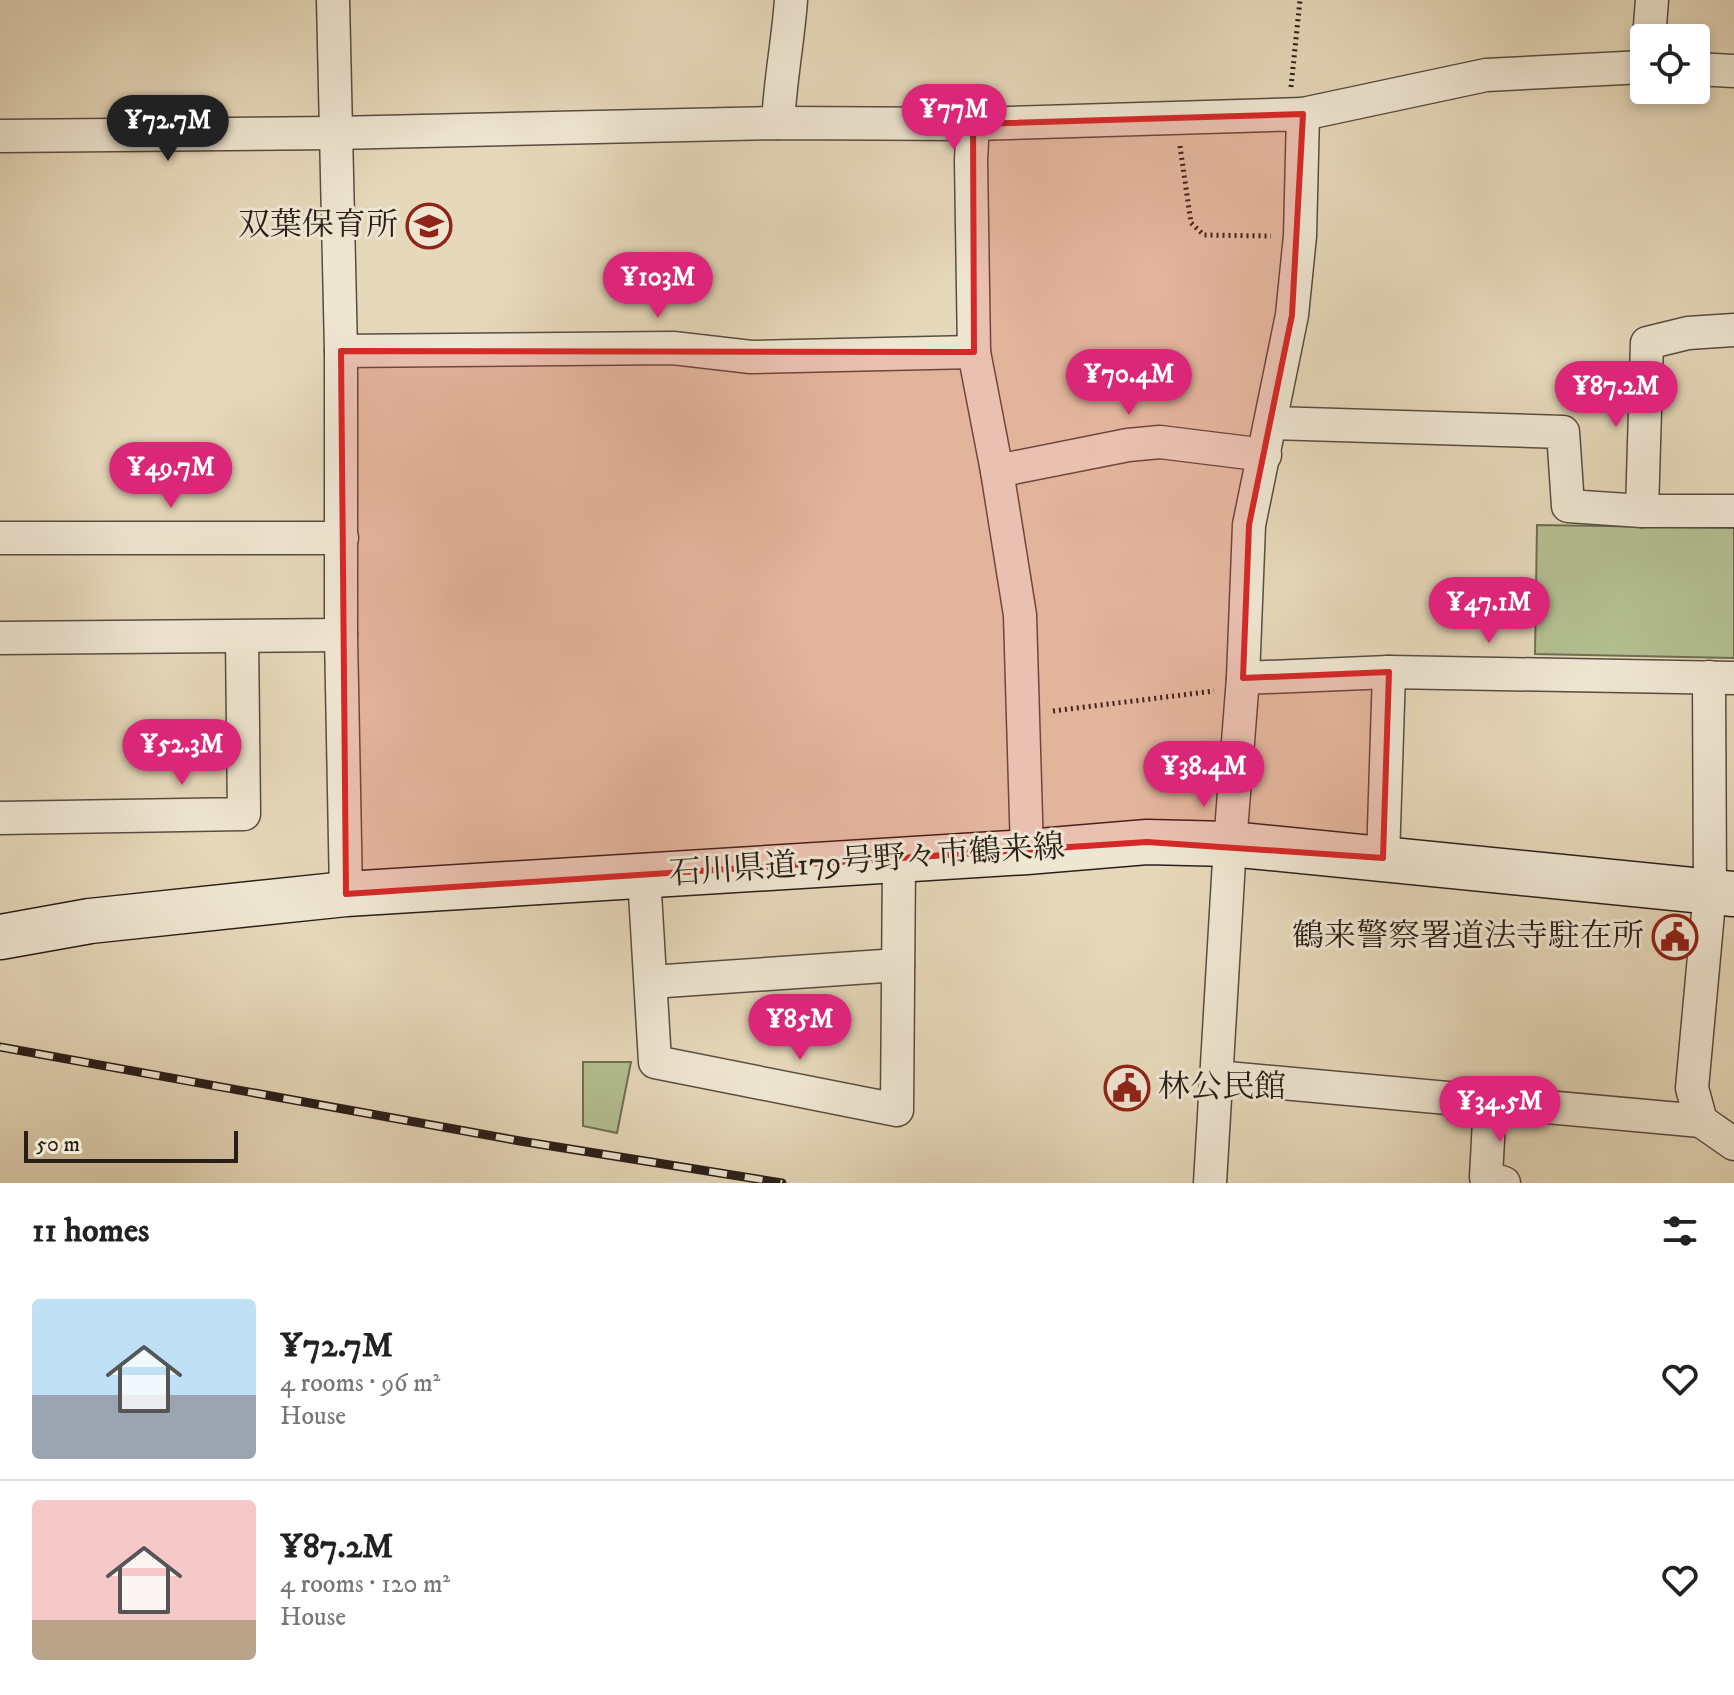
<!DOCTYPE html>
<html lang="en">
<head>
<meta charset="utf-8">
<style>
	:root { --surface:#fff; --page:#f2f2f2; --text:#222; --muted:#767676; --line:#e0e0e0; --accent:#db2777 }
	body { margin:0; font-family:"IM FELL DW Pica","Noto Serif JP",serif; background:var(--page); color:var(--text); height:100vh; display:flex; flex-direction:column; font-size:30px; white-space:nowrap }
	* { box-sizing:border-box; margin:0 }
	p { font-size:26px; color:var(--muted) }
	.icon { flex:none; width:44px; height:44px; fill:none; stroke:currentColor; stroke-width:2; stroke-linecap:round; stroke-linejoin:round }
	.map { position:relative; height:1183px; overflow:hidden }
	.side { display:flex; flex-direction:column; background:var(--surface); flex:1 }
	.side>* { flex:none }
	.tools { position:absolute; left:1630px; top:24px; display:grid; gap:16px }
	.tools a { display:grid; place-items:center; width:80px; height:80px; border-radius:8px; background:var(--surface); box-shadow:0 4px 12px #0003; font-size:40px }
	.scale { position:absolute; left:24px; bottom:20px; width:214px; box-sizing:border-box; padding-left:8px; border:4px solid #2a1e19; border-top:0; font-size:22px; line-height:28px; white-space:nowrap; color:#2a1e19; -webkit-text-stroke:6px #efe6d2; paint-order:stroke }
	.price { position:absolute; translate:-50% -68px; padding:0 18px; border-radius:28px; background:var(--accent); color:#fff; font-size:26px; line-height:52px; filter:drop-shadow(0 2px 4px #0008) }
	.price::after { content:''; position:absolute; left:50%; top:48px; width:24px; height:18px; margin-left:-12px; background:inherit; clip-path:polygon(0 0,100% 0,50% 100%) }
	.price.on { background:#222; color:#fff }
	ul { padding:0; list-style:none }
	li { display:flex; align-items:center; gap:24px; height:200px; padding:0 32px }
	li+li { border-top:2px solid var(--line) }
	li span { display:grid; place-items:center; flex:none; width:224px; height:160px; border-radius:8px; color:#555 }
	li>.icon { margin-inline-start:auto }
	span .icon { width:96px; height:96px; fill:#fffc; stroke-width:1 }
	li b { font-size:34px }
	h2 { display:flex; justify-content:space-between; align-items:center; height:96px; padding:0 32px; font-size:34px }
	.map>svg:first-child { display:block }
	.green { fill:#b3bf91; stroke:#6e6e55; stroke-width:2 }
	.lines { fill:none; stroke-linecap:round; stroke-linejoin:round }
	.street-casing { stroke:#594c41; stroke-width:35 }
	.secondary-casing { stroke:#2a1e19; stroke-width:47 }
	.path { stroke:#2a1e19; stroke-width:5; stroke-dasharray:2 4; stroke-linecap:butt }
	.street { stroke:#efe6d2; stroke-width:32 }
	.secondary { stroke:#efe6d2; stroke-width:44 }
	.rail-casing { stroke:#2a1e19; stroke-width:9 }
	.rail { stroke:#efe6d2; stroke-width:6; stroke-dasharray:18; stroke-linecap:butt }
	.marked { fill:#d62828; fill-opacity:0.2; stroke:#d62828; stroke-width:6; stroke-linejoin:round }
	.labels { text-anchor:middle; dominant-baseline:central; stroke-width:6; stroke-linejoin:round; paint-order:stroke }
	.poi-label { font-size:32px; fill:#2a1e19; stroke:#efe6d2; text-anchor:end }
	.street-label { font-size:32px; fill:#2a1e19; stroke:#efe6d2 }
</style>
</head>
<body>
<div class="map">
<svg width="1734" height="1183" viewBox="0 0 1734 1183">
	<rect width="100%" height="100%" fill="#e6d8ba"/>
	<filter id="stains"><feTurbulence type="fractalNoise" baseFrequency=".0025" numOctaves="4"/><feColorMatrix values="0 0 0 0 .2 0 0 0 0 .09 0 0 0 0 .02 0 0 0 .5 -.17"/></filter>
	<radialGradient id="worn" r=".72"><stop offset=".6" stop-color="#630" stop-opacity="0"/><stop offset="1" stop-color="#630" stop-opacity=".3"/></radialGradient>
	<!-- green -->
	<g class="green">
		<path d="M 1537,525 L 1734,528 L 1734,658 L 1535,654 Z"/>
		<path d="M 583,1062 L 631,1062 L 617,1133 L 583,1126 Z"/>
	</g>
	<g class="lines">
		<!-- street casing -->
		<g class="street-casing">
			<g id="street">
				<path d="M 333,0 L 341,351 L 341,635 L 346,894"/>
				<path d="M 1649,38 L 1652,0"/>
				<path d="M 1696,69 L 1734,71"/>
				<path d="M 1303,114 L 1486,75 L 1644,67"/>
				<path d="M 778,123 C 780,82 788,41 791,0"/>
				<path d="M 973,124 L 971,160 L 974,352 L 997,471 L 1020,615 L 1027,852"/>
				<path d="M 0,136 L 335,133 L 778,123 L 973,124 L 1303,114 L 1300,236 L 1292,315 L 1249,525 L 1243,678 L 1230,844 L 1210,1183"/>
				<path d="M 1734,330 L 1688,333 L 1647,343 L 1642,511 L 1734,511"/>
				<path d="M 341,351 L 673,348 L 751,357 L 974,352"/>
				<path d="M 1272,423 L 1563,432 L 1568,506 L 1642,511"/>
				<path d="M 997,471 L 1128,445 L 1160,442 L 1265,455"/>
				<path d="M 0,538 L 342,538"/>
				<path d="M 0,638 L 341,635"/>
				<path d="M 1709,677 L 1710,891 L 1692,1088 L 1701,1121 L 1734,1144"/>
				<path d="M 1243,678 L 1389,672 L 1734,678"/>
				<path d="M 0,818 L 244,814 L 242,637"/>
				<path d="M 1383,858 L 1389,672"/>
				<path d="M 644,876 L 655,1062 L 897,1110 L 899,860"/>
				<path d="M 651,982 L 898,965"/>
				<path d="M 1216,1077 L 1701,1121"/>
				<path d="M 1490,1102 L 1486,1177 L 1504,1183"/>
			</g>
		</g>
		<!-- secondary casing -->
		<g class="secondary-casing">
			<path id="secondary" d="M 0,937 L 90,921 L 346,894 L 1027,852 L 1147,842 L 1230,844 L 1734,894"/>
		</g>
		<!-- path -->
		<g class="path">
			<path d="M 1291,87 L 1300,0"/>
			<path d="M 1180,146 L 1191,223 L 1204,235 L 1271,236"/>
			<path d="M 1053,711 L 1214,691"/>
		</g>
		<!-- street -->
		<use href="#street" class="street"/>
		<!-- secondary -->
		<use href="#secondary" class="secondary"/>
		<!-- rail casing -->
		<g class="rail-casing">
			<path id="rail" d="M 0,1047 L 520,1141 L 782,1183"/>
		</g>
		<!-- rail -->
		<use href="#rail" class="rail"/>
	</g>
	<!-- marked area -->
	<path class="marked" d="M 1303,114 L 1292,315 L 1249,525 L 1243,678 L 1389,672 L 1383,858 L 1147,842 L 346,894 L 341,351 L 974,352 L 973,124 Z"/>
	<!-- icons -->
	<defs>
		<g id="school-ring" transform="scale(2.3)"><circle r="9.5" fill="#efe6d2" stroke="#8f2418" stroke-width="1.5"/><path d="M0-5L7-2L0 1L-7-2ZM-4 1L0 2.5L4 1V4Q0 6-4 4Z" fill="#8f2418"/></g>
		<g id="civic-ring" transform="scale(2.3)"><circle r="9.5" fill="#efe6d2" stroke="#8f2418" stroke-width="1.5"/><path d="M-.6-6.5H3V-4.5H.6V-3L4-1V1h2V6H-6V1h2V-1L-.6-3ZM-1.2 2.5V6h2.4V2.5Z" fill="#8f2418"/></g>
	</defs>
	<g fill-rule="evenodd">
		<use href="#school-ring" x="429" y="226"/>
		<use href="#civic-ring" x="1675" y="937"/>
		<use href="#civic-ring" x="1127" y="1088"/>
	</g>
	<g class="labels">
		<!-- poi labels -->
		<g class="poi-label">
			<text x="398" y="226">双葉保育所</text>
			<text x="1644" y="937">鶴来警察署道法寺駐在所</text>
			<text x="1158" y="1088" text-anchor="start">林公民館</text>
		</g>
		<!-- street labels -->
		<g class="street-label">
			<text transform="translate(867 861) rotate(-4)">石川県道179号野々市鶴来線</text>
		</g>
	</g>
	<rect width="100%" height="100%" filter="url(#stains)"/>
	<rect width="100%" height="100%" fill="url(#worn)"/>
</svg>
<div class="tools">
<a><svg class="icon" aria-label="locate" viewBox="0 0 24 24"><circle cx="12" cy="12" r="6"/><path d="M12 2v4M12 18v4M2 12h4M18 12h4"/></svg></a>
</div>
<div class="scale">50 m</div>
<b class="price" style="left:954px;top:152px">¥77M</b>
<b class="price on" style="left:168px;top:163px">¥72.7M</b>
<b class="price" style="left:658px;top:320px">¥103M</b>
<b class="price" style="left:1129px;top:417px">¥70.4M</b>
<b class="price" style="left:1616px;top:429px">¥87.2M</b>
<b class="price" style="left:171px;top:510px">¥49.7M</b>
<b class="price" style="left:1489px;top:645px">¥47.1M</b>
<b class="price" style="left:182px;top:787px">¥52.3M</b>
<b class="price" style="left:1204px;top:809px">¥38.4M</b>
<b class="price" style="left:800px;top:1062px">¥85M</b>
<b class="price" style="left:1500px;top:1144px">¥34.5M</b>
</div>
<section class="side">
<h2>11 homes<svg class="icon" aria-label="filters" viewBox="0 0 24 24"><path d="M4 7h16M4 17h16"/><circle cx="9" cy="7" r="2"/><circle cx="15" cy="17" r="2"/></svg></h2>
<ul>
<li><span style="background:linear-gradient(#bfe0f5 60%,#9aa5b1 0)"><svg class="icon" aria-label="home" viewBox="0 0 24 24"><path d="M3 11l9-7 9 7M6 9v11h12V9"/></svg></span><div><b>¥72.7M</b><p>4 rooms · 96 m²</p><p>House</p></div><svg class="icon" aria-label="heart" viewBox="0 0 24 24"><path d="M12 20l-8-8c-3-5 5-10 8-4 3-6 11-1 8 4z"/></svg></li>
<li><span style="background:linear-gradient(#f6c9c9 75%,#b9a48a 0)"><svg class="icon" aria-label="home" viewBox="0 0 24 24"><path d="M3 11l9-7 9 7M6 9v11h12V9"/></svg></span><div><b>¥87.2M</b><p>4 rooms · 120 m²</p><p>House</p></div><svg class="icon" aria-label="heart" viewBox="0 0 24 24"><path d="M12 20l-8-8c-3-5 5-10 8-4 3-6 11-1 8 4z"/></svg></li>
</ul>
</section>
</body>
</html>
